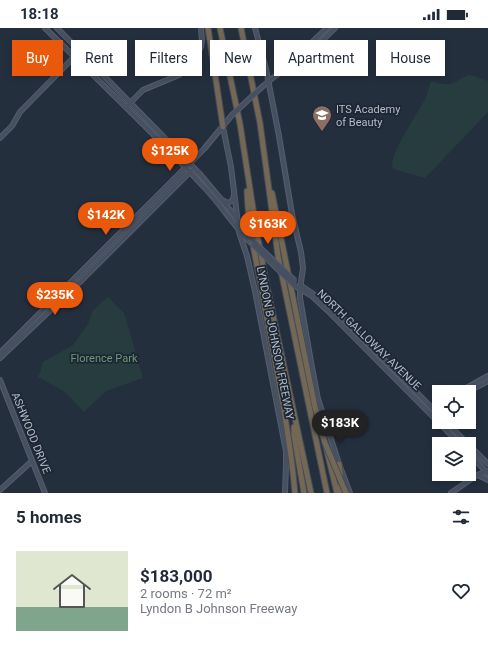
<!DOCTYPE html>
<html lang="en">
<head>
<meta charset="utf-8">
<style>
	:root { --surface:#fff; --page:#f6f6f7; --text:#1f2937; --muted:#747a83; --line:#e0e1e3; --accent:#ea580c }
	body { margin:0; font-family:Roboto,sans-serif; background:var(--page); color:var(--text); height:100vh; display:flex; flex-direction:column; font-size:15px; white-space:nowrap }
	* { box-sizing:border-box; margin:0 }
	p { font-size:13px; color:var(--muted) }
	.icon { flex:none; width:22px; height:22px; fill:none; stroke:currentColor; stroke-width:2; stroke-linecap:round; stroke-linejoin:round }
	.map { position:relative; height:465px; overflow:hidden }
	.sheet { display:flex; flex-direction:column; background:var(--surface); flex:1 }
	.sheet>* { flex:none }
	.banner { position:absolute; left:12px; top:12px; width:464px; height:36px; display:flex; gap:8px }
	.tools { position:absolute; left:432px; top:357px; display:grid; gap:8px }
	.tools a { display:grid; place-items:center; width:44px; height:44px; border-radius:0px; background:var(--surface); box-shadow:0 2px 6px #0003; font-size:20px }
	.price { position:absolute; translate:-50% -34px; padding:0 9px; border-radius:14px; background:var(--accent); color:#fff; font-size:13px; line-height:26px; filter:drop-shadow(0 1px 2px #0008) }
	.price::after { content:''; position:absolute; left:50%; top:24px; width:12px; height:9px; margin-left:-6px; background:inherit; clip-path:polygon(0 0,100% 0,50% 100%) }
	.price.active { background:#222; color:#fff }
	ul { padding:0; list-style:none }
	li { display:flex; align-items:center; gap:12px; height:100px; padding:0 16px }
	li+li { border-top:1px solid var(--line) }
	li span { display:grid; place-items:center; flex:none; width:112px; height:80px; border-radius:0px; color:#555 }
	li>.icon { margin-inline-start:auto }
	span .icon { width:48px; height:48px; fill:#fffc; stroke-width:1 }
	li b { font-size:17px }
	h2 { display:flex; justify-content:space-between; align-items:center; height:48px; padding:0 16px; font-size:17px }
	.pill { padding:0 14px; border-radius:0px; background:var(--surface); box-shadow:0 2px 6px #0003; font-size:14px; line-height:36px }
	.pill.active { background:var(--accent); color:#fff }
	.status { display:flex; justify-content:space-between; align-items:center; height:28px; padding:0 20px; background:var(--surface); direction:ltr }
	.status svg { height:11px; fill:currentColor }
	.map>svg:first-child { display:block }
	.green { fill:#263c3f }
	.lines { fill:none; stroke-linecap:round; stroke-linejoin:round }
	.secondary-casing { stroke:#565f6c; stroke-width:6 }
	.highway-casing { stroke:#434c59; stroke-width:7 }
	.secondary { stroke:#465061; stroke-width:4 }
	.highway { stroke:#746855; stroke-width:5 }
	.secondary-bridge-casing { stroke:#565f6c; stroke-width:6; stroke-linecap:butt }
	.highway-bridge-casing { stroke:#434c59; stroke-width:7; stroke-linecap:butt }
	.secondary-bridge { stroke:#465061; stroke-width:4 }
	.highway-bridge { stroke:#746855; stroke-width:5 }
	.labels { text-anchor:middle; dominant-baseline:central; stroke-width:3.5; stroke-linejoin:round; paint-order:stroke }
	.poi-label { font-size:11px; fill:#b4bcc9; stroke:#1d2633; text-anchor:start }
	.street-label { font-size:11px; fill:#b4bcc9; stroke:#1d2633 }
	.park-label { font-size:11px; fill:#6b9a76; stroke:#1d2633 }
</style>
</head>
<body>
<div class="status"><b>18:18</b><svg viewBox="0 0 49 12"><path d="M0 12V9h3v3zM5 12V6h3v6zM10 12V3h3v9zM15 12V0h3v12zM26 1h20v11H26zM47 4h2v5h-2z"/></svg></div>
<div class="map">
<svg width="488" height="465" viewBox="0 0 488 465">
	<rect width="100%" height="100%" fill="#242f3e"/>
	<!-- green -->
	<g class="green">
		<path d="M 469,47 L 474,48 L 488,53 L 488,84 L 425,150 L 393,141 C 387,128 419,84 425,71 C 428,65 429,59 431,53 C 437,55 444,57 451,56 C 457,54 462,49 469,47 Z"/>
		<path d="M 108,269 L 123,284 L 125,288 L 143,350 L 106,363 L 84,384 L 64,363 L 38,349 L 40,345 L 43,334 L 73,317 L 88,296 L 93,282 Z"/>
	</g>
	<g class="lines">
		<!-- secondary casing -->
		<g class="secondary-casing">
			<g id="secondary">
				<path d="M 45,0 C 98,52 152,103 202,157 C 221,176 234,199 253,217"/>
				<path d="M 57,0 L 199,145 L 230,182 L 250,210"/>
				<path d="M 255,0 L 266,41 L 279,108 L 292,186 L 301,224 L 303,240 L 300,261 L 300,270 L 311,334 L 318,371 L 339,436 L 350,465"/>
				<path d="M 299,29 L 309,26 L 335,0"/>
				<path d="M 263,58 L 284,41 L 327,0"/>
				<path d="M 126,79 L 143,62 L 179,47 L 191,36 L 201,19 L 202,13 L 201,0"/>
				<path d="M 223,99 L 231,139 L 239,204 L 247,228 L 255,263 L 286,423 L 286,436 L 285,465"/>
				<path d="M 0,110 L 12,98 L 20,84 L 80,23"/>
				<path d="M 224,173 L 227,175 C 232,174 233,172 234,167"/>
				<path d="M 300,257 L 332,279 L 439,387"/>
				<path d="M 298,260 L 312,268 L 328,283 L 460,416"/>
				<path d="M 0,325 L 204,121 L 232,87"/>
				<path d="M 0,330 L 82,252 L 191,143"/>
				<path d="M 0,352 L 45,465"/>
				<path d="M 459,364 L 488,348"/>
				<path d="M 467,364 L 488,353"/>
				<path d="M 446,394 L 468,416"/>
				<path d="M 469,417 L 488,436"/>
				<path d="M 469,425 L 488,446"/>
				<path d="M 478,447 L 488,452"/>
				<path d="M 0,462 L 32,433"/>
				<path d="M 451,465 L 477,447 L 488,443"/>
			</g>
		</g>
		<!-- highway casing -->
		<g class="highway-casing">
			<g id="highway">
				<path d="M 208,0 L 223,99"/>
				<path d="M 220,0 L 240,96 L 256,200 L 267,259 L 311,465"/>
				<path d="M 241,0 L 260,95 L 278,228 L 327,465"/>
				<path d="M 247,163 C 248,194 254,223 260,253 C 271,317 286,380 293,445"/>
				<path d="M 272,165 L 315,379 L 325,415 L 337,465"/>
				<path d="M 294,399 L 294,407 L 304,465"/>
				<path d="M 339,436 L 341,453 L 340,465"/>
			</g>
		</g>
		<!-- secondary -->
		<use href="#secondary" class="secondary"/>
		<!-- highway -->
		<use href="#highway" class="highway"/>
		<!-- secondary-bridge casing -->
		<g class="secondary-bridge-casing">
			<g id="secondary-bridge">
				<path d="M 232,87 L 263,58"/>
				<path d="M 250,210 L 295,253"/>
				<path d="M 253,217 L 295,258"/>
			</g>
		</g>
		<!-- highway-bridge casing -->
		<g class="highway-bridge-casing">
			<g id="highway-bridge">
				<path d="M 325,415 L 346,465"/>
				<path d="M 293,445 L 295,465"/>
			</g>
		</g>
		<!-- secondary-bridge -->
		<use href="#secondary-bridge" class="secondary-bridge"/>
		<!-- highway-bridge -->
		<use href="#highway-bridge" class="highway-bridge"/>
	</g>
	<!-- icons -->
	<defs>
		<g id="university-pin" transform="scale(1)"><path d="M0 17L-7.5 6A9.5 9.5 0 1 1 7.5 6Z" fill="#8d6e63" stroke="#1d2633"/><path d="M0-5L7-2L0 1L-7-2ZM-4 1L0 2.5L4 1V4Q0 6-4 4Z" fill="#fff"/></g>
	</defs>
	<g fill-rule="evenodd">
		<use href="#university-pin" x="322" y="87"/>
	</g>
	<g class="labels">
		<!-- poi labels -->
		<g class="poi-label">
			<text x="336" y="81">ITS Academy<tspan x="336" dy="13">of Beauty</tspan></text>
		</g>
		<!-- street labels -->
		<g class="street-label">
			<text transform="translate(369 312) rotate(44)">NORTH GALLOWAY AVENUE</text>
			<text transform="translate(275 315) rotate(79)">LYNDON B JOHNSON FREEWAY</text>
			<text transform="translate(31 405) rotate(68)">ASHWOOD DRIVE</text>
		</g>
		<!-- park labels -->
		<g class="park-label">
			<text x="104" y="330">Florence Park</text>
		</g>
	</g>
</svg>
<div class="tools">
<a><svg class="icon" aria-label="locate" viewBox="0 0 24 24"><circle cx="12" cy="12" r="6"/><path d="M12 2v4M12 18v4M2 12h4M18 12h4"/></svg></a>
<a><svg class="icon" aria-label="layers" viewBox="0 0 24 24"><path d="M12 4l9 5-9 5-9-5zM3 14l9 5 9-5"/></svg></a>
</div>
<b class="price" style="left:170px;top:144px">$125K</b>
<b class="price" style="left:106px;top:208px">$142K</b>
<b class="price" style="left:268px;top:217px">$163K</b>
<b class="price" style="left:55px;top:288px">$235K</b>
<b class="price active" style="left:340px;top:416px">$183K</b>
<div class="banner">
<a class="pill active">Buy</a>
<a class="pill">Rent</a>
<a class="pill">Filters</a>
<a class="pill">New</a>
<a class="pill">Apartment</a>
<a class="pill">House</a>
</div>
</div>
<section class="sheet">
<h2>5 homes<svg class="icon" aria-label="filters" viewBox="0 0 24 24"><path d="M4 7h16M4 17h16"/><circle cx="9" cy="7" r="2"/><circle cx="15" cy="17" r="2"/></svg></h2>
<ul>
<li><span style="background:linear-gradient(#dfe7d0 70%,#7fa58c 0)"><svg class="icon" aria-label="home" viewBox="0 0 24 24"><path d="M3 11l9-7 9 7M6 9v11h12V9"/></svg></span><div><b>$183,000</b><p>2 rooms · 72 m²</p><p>Lyndon B Johnson Freeway</p></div><svg class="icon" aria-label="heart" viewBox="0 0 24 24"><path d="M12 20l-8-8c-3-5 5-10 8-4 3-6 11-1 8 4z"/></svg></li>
</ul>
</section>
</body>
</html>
